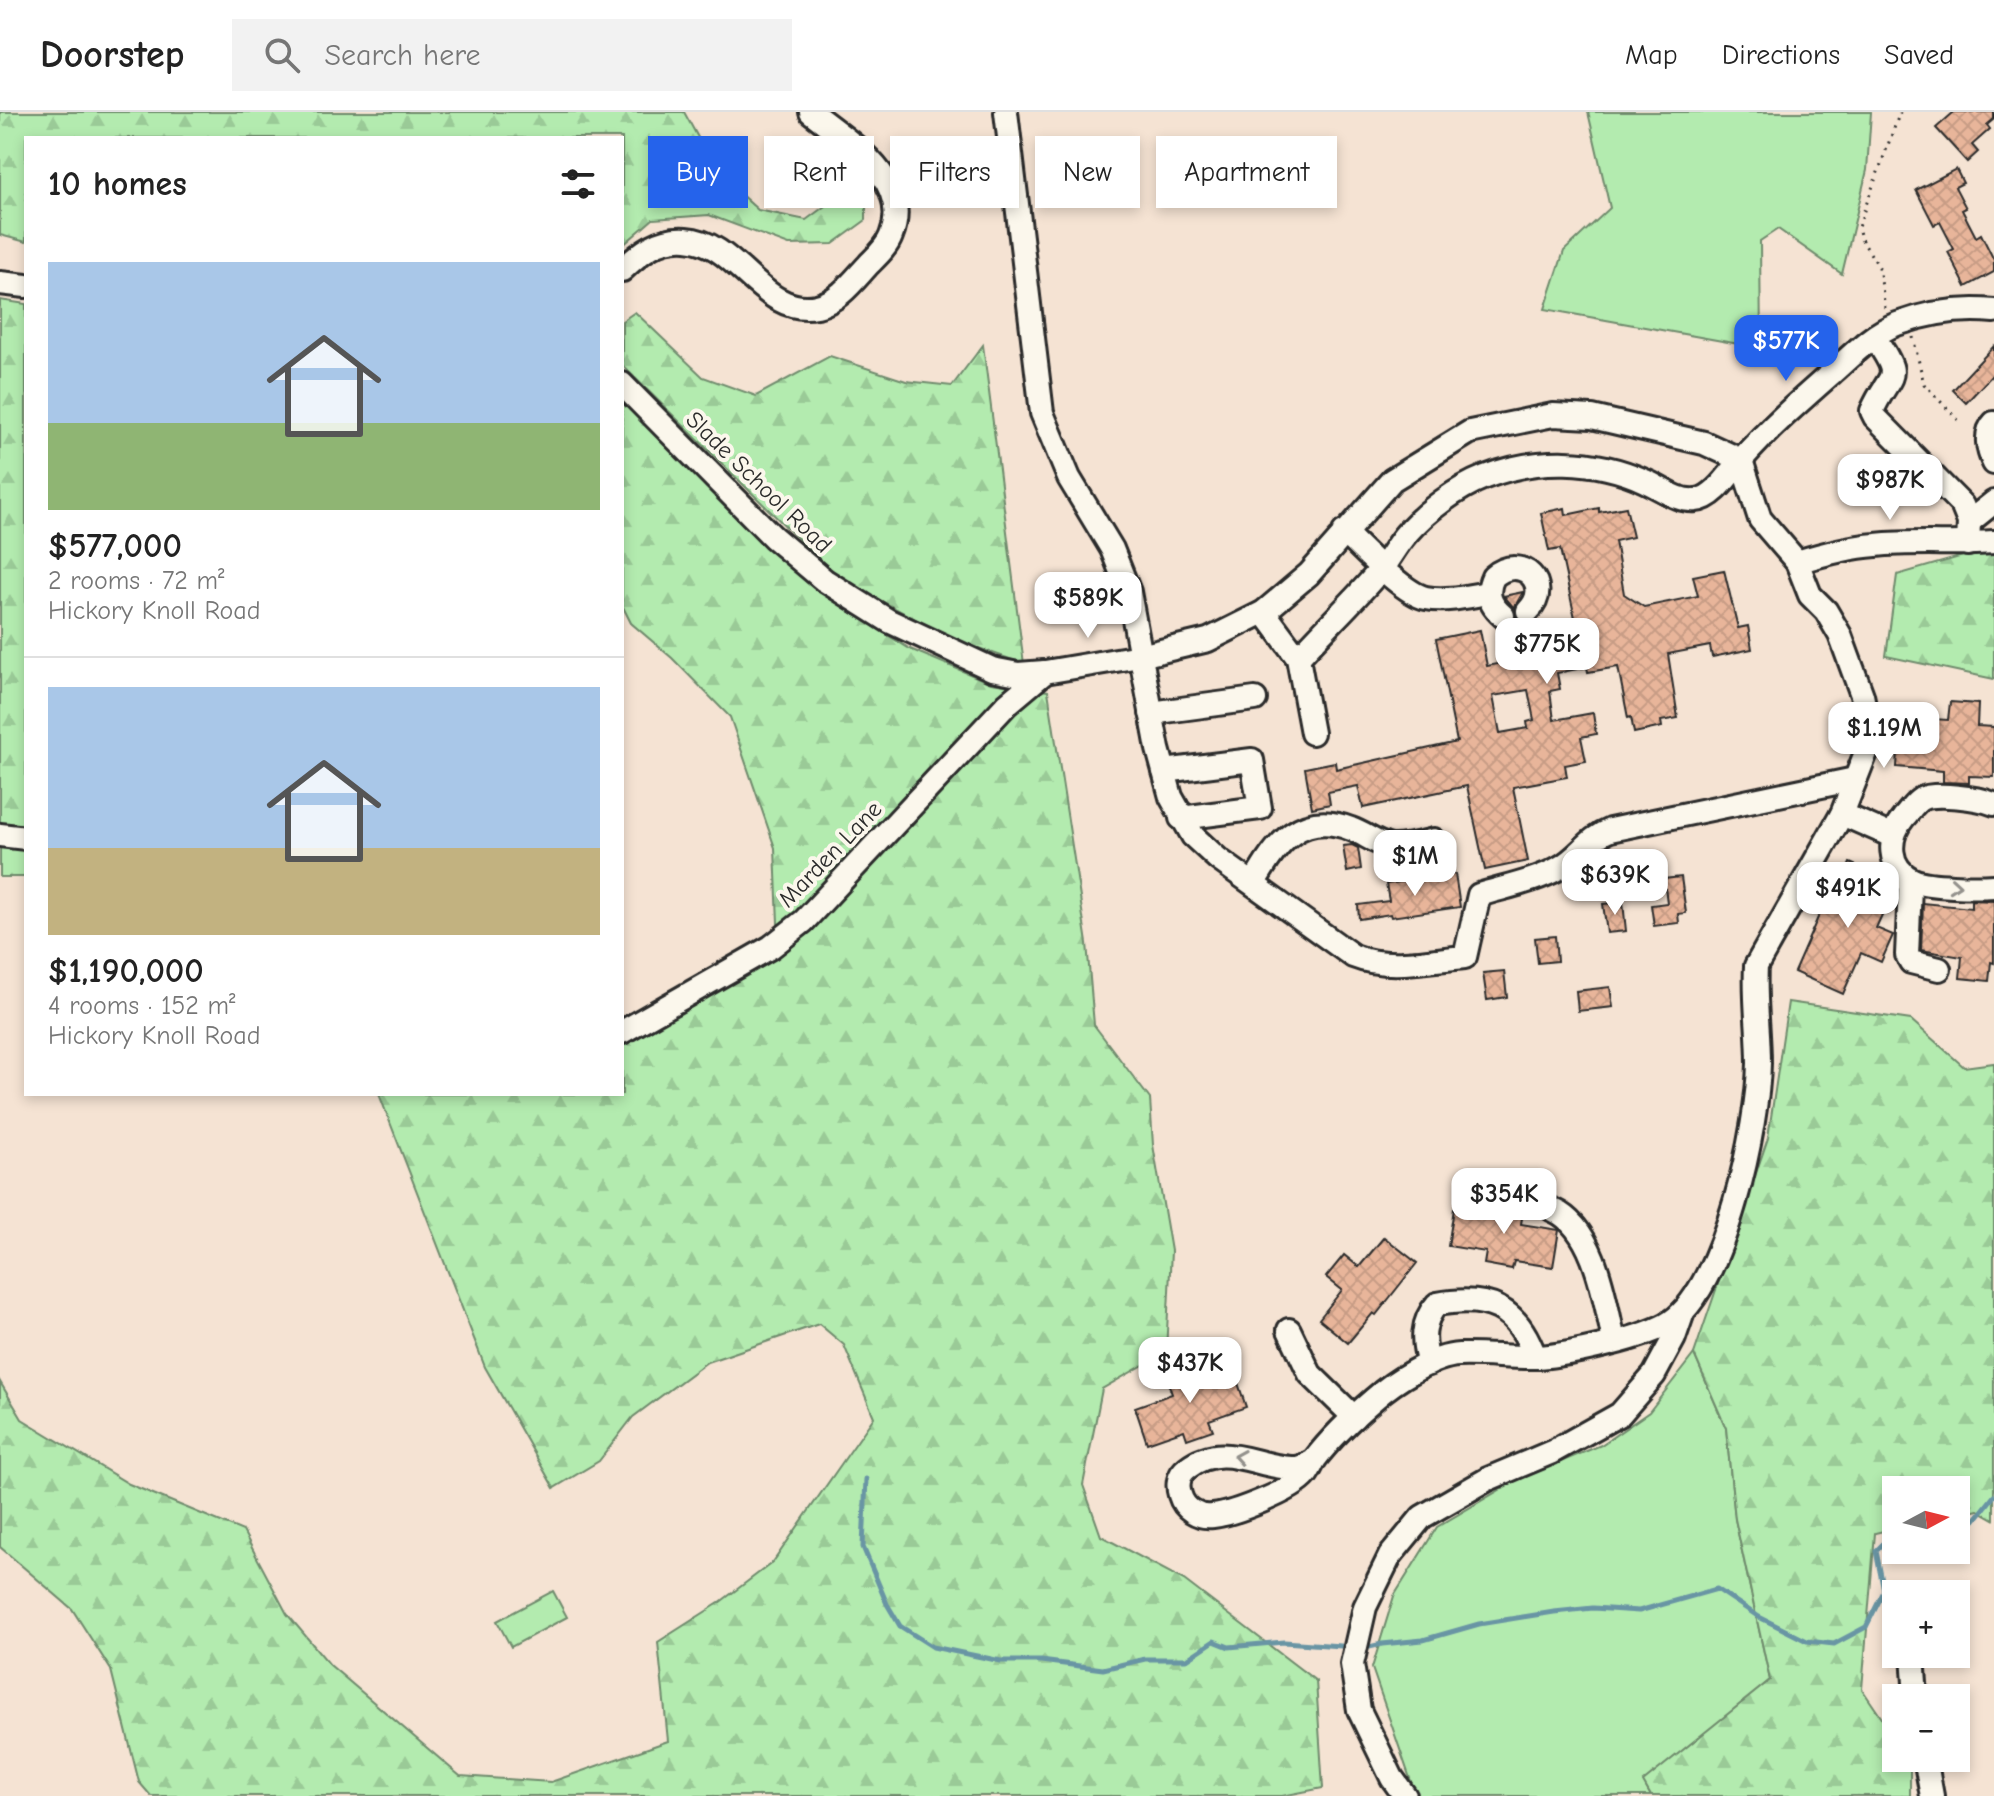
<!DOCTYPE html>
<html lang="en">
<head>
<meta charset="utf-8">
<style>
	:root { --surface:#fff; --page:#f2f2f2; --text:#222; --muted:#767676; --line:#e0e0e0; --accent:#2563eb }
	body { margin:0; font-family:"Comic Neue",sans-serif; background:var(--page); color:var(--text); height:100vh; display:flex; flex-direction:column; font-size:30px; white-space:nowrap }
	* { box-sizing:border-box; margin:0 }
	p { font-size:26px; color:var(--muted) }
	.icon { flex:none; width:44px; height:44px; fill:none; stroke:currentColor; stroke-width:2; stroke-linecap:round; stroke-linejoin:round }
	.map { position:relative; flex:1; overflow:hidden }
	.drawer { position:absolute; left:24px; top:24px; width:600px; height:960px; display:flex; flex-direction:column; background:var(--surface); border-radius:0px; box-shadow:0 4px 12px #0003 }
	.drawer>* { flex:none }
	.banner { position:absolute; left:648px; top:24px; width:760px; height:72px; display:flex; gap:16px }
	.needle { width:52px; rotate:83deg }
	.tools { position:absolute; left:1882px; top:1364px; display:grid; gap:16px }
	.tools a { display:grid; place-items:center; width:88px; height:88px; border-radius:0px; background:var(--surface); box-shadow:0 4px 12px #0003; font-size:40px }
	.price { position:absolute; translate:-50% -68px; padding:0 18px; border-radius:16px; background:#fff; color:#222; font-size:26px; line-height:52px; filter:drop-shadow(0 2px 4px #0008) }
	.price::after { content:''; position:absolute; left:50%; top:48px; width:24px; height:18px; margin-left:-12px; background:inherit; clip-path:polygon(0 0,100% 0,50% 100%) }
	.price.active { background:var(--accent); color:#fff }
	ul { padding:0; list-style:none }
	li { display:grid; align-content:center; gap:16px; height:424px; padding:0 24px }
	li+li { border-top:2px solid var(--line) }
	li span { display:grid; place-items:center; height:248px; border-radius:0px; color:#555 }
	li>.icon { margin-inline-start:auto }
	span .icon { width:144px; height:144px; fill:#fffc; stroke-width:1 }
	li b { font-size:34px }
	h2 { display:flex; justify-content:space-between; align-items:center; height:96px; padding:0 24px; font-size:34px }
	.pill { padding:0 28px; border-radius:0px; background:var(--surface); box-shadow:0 4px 12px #0003; font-size:28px; line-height:72px }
	.pill.active { background:var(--accent); color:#fff }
	header { display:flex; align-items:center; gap:48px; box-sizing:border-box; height:112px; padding:0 40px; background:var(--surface); border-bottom:2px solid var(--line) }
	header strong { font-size:38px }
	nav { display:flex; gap:44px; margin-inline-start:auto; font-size:28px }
	.search { width:560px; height:72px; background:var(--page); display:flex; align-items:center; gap:20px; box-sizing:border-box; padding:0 28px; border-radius:0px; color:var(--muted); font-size:30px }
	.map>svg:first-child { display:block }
	.green { fill:#b3ebaf; stroke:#6f8b6d; stroke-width:2 }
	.forest { fill:url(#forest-firs); stroke:#6f8b6d; stroke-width:2 }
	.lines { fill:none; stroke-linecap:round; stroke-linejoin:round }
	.stream { stroke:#6995a4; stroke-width:5 }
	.building { fill:url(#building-cross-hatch); stroke:#2b2b2b; stroke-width:2; fill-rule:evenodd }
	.minor-casing { stroke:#2b2b2b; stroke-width:28 }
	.path { stroke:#2b2b2b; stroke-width:3; stroke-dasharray:2 6; stroke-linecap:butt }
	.minor { stroke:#fbf7ec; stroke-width:22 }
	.oneway { stroke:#93918c }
	.labels { text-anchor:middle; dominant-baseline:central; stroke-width:8; stroke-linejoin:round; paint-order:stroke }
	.street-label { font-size:24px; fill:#2b2b2b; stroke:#fbf7ec }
</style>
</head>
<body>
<header>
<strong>Doorstep</strong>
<div class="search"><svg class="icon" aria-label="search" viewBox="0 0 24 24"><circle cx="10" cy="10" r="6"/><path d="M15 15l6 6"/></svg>Search here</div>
<nav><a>Map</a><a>Directions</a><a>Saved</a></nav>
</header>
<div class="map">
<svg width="1994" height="1684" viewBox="0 0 1994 1684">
	<defs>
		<pattern id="forest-firs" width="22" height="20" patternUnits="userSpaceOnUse" patternTransform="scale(2)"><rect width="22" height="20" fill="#b3ebaf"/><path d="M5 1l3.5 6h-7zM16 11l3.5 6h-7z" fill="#9aca97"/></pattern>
		<pattern id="building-cross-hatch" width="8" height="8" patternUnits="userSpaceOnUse" patternTransform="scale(2)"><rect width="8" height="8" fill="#e8b59a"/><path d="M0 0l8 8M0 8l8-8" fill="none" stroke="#c79c85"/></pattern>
	</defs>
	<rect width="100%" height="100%" fill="#f5e3d3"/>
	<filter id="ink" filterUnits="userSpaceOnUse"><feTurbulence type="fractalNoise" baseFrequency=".0125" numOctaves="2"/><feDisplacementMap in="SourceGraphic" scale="16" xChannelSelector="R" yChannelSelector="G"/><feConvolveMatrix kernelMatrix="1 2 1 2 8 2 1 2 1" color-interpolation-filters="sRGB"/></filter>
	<g filter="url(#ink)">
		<!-- green -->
		<g class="green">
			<path d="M 1588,0 L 1871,0 L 1867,58 L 1842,162 L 1778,117 L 1760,129 L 1761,236 L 1545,197 L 1564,139 L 1610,96 Z"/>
			<path d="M 1694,1242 L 1726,1316 L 1735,1407 L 1770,1568 L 1646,1675 L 1651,1684 L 1416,1684 L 1372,1556 L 1394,1484 L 1437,1415 L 1515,1369 L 1601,1333 L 1649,1300 Z"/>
			<path d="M 553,1479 L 567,1505 L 511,1535 L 497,1509 Z"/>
		</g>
		<!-- forest -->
		<g class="forest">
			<path d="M 0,0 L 684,0 L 718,62 L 758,98 L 806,108 L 866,64 L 866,108 L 833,132 L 789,133 L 709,103 L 653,107 L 622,134 L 622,26 L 26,26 L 26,130 L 0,123 Z"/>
			<path d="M 0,188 L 26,192 L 26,765 L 0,765 Z"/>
			<path d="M 635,200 L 703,265 L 756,284 L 830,244 L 906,269 L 952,274 L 983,233 L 1024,552 L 950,526 L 837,465 L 622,253 L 622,209 Z"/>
			<path d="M 622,284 L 705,371 L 829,486 L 910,537 L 991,571 L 1048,579 L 1087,831 L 1094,913 L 1150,987 L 1153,1033 L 1171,1139 L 1166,1240 L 1102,1277 L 1083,1373 L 1101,1424 L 1184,1468 L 1316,1569 L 1323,1676 L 1282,1684 L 151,1684 L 139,1670 L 111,1558 L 72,1497 L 0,1435 L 0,1270 L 22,1307 L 129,1372 L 243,1419 L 287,1502 L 330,1553 L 460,1664 L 551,1670 L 668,1629 L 658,1530 L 719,1491 L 773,1450 L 874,1305 L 844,1233 L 819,1212 L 707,1250 L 633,1305 L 599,1349 L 554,1376 L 485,1255 L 379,982 L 622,982 L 622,924 L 697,891 L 779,836 L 775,736 L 730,605 L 672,546 L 631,511 L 622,493 Z"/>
			<path d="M 1994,435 L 1994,567 L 1886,544 L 1897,463 Z"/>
			<path d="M 1788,890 L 1911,908 L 1964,955 L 1994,951 L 1994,1407 L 1978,1398 L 1956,1403 L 1956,1378 L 1896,1378 L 1896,1416 L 1875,1421 L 1862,1577 L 1896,1627 L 1896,1646 L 1910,1648 L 1910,1684 L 1651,1684 L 1643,1670 L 1770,1568 L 1735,1407 L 1726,1316 L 1694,1242 L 1768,1026 Z"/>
		</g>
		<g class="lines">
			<!-- stream -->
			<g class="stream">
				<path d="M 866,1367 L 863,1435 L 887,1492 L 900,1514 L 933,1535 L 1001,1549 L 1041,1549 L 1103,1557 L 1145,1547 L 1187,1547 L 1214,1529 L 1229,1535 L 1284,1530 L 1341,1534"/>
				<path d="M 1956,1417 L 1975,1408 L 1994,1384"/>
				<path d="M 1365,1536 L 1382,1532 L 1423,1528 L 1479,1512 L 1554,1500 L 1593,1496 L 1639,1499 L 1717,1477 L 1759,1505 L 1807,1529 L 1834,1532 L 1866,1515 L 1884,1479 L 1876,1439 L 1896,1419"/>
			</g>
		</g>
		<!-- building -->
		<g class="building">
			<path d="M 1954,0 L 1994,0 L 1994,7 L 1987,13 L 1990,17 L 1972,33 L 1978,40 L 1967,50 L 1936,16 Z"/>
			<path d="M 1956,57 L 1963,71 L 1955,75 L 1966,96 L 1962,98 L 1976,125 L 1981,122 L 1994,148 L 1994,160 L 1966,175 L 1948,140 L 1954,137 L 1940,110 L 1934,113 L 1916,78 Z"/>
			<path d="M 1994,234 L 1994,261 L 1966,291 L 1953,278 Z"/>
			<path d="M 1626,395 L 1633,425 L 1615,429 L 1624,482 L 1644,495 L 1698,484 L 1693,464 L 1724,458 L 1738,516 L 1748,514 L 1752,537 L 1712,545 L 1710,534 L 1668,542 L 1678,606 L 1661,609 L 1662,615 L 1634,621 L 1631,605 L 1628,606 L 1618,555 L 1588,560 L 1587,555 L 1557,561 L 1560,577 L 1550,579 L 1554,608 L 1593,601 L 1596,622 L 1581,625 L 1586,649 L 1565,653 L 1567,665 L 1513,675 L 1528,749 L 1485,758 L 1467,674 L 1363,696 L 1358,674 L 1328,680 L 1330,692 L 1312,696 L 1305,656 L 1335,650 L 1336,657 L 1457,630 L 1436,527 L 1480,518 L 1487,554 L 1517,548 L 1512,518 L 1506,518 L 1513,514 L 1517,507 L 1532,514 L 1575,506 L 1560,437 L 1549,439 L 1541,401 L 1565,396 L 1566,403 L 1599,396 L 1599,400 ZM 1528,578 L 1534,608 L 1527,610 L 1528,616 L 1500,621 L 1493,584 Z"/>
			<path d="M 1523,480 L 1514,496 L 1504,484 Z"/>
			<path d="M 1950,590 L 1978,592 L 1977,614 L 1994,615 L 1994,665 L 1969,664 L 1969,671 L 1943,670 L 1943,659 L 1897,655 L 1900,605 L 1948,608 Z"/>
			<path d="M 1352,733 L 1358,736 L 1361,757 L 1347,760 L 1343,734 Z"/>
			<path d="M 1850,751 L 1890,769 L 1894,776 L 1876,816 L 1893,823 L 1881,850 L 1861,841 L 1843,882 L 1794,860 L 1823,794 L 1830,798 Z"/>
			<path d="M 1455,762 L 1460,795 L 1391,805 L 1390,802 L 1359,807 L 1358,793 L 1389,789 L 1386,772 Z"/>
			<path d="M 1681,765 L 1686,801 L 1678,802 L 1679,811 L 1654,814 L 1651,793 L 1667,791 L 1664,767 Z"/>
			<path d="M 1971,788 L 1994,789 L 1994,851 L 1991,850 L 1989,869 L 1960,866 L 1962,845 L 1921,838 L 1923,791 L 1971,796 Z"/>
			<path d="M 1623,790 L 1626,819 L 1607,821 L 1603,792 Z"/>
			<path d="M 1555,824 L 1557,849 L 1538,851 L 1535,826 Z"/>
			<path d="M 1504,859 L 1507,885 L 1487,888 L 1483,861 Z"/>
			<path d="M 1610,875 L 1613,895 L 1578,899 L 1576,879 Z"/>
			<path d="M 1498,1084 L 1525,1088 L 1521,1112 L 1559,1118 L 1553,1155 L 1514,1149 L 1512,1157 L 1484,1152 L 1486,1140 L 1448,1134 L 1454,1097 L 1495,1104 Z"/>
			<path d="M 1384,1125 L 1417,1151 L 1376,1203 L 1373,1201 L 1348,1231 L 1319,1207 L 1342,1178 L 1326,1165 L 1344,1143 L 1359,1155 Z"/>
			<path d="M 1189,1251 L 1196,1273 L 1234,1259 L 1246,1295 L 1209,1308 L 1213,1318 L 1187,1327 L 1184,1318 L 1147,1331 L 1135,1295 L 1172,1282 L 1164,1260 Z"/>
		</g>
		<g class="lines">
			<!-- minor casing -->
			<g class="minor-casing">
				<g id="minor">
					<path d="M 1006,0 L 1042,301 L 1069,366 L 1112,437 L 1129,480 L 1158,637 L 1171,685 L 1193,724 L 1218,747 L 1353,844 C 1388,858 1428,848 1465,845 L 1479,783 C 1505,775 1536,769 1559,756 C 1580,745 1587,727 1610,718 L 1855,667"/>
					<path d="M 622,158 C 641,140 659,125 686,127 C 738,130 762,205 817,194 C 839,189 854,168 869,152 C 877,144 887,135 891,124 C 914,68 847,29 811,0"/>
					<path d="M 0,171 L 26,174"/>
					<path d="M 1874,225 C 1905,270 1890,258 1872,299 L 1875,305 L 1962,393 L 1969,410 L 1968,432"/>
					<path d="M 622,272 L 773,425 L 824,468 L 889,509 L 992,557 L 1018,562 L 1045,560 L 1140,544 L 1208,528 L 1264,500 L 1309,462 L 1392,368 L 1470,320 L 1553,303 L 1592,305 L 1704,331 L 1741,348 C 1730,361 1714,387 1696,388 C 1677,390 1662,376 1645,369 C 1595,346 1536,345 1485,365 C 1457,376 1426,399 1406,422 C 1397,432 1390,446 1381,457 C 1355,488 1325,516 1298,546"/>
					<path d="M 1994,311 C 1984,321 1988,339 1994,351"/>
					<path d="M 1969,410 L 1994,390"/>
					<path d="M 1344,420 C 1362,437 1404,482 1426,486 C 1446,490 1469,484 1488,481"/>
					<path d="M 1797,450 C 1823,442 1849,435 1876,433 C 1915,429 1955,433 1994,430"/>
					<path d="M 1264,500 L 1298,546 L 1312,621"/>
					<path d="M 1503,504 C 1490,493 1485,482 1493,465 C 1521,440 1554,473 1528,499"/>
					<path d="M 1151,601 L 1255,587"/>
					<path d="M 1164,659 L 1252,648 L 1260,696 L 1181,706"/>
					<path d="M 1994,692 C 1980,686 1934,680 1921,687 C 1913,692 1910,699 1904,705 C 1887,726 1887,755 1913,768 C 1928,775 1977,775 1994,774"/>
					<path d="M 1842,702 L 1892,724"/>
					<path d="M 0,723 L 26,726"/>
					<path d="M 1900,759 L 1910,774 L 1907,843 L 1911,850 L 1939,857"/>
					<path d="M 1254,771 C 1276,732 1301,697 1351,717 C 1365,722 1376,732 1391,735 C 1404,736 1421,731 1434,728"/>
					<path d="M 622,920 L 771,835 L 804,809 L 1007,592 L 1045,560"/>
					<path d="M 1553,1098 C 1595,1116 1605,1188 1614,1229"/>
					<path d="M 1289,1218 L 1310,1262 L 1354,1305"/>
					<path d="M 1429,1252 C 1422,1230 1421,1210 1437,1192 C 1488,1183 1517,1194 1535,1245"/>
					<path d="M 1313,1349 C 1306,1353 1300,1357 1291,1356 C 1254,1354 1222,1329 1187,1356 C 1178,1363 1177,1373 1180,1383 C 1184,1397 1198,1406 1213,1404 C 1233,1402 1293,1379 1306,1363 C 1310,1358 1312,1352 1315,1347 C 1332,1325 1353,1305 1374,1287 C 1393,1270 1433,1244 1459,1243 C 1485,1242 1512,1246 1538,1245 C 1568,1243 1648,1226 1672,1209 C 1725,1172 1758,1014 1759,951 C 1759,918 1754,887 1756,854 L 1842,702 L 1867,638 L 1868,613 L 1862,583 L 1840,523 L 1826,499 L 1810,483 L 1797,450 L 1760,407 L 1741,348 C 1769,316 1801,288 1834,259 C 1853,242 1873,221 1897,212 C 1927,201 1962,196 1994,199"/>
					<path d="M 1913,1542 L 1916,1586"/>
					<path d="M 1925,1646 L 1932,1684"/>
					<path d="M 1405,1684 L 1392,1666 L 1359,1598 L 1352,1552 L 1365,1495 L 1390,1444 L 1422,1405 L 1488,1367 L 1552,1340 L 1620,1302 L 1654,1263 L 1674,1226 L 1683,1200"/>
				</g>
			</g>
			<!-- path -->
			<g class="path">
				<path d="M 1885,196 L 1879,155 L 1861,127 L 1858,115 L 1900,0"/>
				<path d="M 1913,225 L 1924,272 L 1960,310"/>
			</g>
			<!-- minor -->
			<use href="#minor" class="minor"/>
		</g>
		<!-- one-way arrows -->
		<defs><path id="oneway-chevron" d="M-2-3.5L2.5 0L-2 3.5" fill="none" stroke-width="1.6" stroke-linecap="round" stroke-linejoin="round" transform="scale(2)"/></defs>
		<g class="oneway">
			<use href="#oneway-chevron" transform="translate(1955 773) rotate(5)"/>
			<use href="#oneway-chevron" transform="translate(1239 1345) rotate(-171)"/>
		</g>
	</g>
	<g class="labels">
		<!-- street labels -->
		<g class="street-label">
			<text transform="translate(759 370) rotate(44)">Slade School Road</text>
			<text transform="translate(830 742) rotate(-46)">Marden Lane</text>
		</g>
	</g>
</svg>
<div class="tools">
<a><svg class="needle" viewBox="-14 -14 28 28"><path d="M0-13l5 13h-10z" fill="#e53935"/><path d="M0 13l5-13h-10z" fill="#767676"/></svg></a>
<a>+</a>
<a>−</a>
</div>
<b class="price active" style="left:1786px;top:271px">$577K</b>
<b class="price" style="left:1890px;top:410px">$987K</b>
<b class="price" style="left:1088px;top:528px">$589K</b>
<b class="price" style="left:1547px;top:574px">$775K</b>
<b class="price" style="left:1884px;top:658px">$1.19M</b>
<b class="price" style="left:1415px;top:786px">$1M</b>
<b class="price" style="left:1615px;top:805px">$639K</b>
<b class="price" style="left:1848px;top:818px">$491K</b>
<b class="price" style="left:1504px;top:1124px">$354K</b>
<b class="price" style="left:1190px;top:1293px">$437K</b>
<div class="banner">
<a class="pill active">Buy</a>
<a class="pill">Rent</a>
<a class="pill">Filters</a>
<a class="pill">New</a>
<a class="pill">Apartment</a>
</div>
<section class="drawer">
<h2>10 homes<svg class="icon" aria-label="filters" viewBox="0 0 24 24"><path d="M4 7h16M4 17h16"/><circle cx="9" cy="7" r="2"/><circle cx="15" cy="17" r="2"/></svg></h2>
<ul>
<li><span style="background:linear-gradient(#a9c7e8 65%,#8fb573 0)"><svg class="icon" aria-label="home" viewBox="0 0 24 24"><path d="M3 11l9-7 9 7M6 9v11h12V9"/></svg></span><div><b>$577,000</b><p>2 rooms · 72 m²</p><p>Hickory Knoll Road</p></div></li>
<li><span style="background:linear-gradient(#a9c7e8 65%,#c2b280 0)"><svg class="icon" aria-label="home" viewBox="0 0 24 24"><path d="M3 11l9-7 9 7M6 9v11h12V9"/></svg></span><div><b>$1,190,000</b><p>4 rooms · 152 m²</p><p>Hickory Knoll Road</p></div></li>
</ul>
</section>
</div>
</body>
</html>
